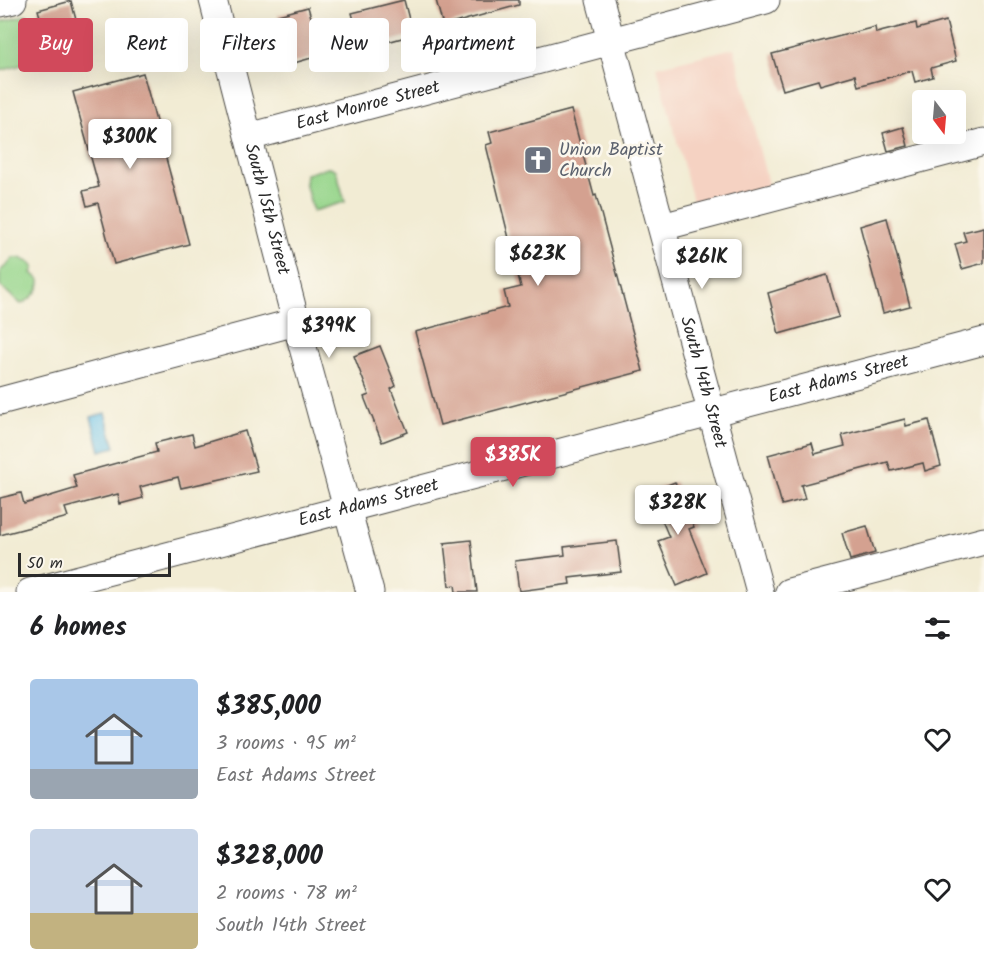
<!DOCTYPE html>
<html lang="en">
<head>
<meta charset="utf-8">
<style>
	:root { --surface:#fff; --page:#f2f2f2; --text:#202124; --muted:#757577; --accent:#d1495b }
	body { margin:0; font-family:Kalam,sans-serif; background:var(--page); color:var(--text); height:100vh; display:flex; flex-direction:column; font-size:22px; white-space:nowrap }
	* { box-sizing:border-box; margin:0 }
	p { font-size:20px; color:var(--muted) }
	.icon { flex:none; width:33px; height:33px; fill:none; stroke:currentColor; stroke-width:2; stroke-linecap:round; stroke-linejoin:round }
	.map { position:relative; height:592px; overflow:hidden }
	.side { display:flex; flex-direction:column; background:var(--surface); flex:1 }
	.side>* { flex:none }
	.banner { position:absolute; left:18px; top:18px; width:600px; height:54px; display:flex; gap:12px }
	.needle { width:39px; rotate:164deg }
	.buttons { position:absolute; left:912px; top:90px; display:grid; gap:12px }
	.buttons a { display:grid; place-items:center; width:54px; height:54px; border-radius:6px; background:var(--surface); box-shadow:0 6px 24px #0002; font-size:30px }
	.scale { position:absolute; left:18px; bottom:15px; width:153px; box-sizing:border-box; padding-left:6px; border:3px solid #2b2b2b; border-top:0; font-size:16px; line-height:21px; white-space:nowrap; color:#2b2b2b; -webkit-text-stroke:4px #fbf7ec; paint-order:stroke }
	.price { position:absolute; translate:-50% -51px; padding:0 14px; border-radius:6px; background:#fff; color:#222; font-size:20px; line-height:39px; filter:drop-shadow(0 2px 3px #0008) }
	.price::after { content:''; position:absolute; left:50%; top:36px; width:18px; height:14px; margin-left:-9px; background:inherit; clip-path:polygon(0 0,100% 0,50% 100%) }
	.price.selected { background:var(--accent); color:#fff }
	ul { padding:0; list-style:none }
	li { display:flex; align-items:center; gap:18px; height:150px; padding:0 30px }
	li span { display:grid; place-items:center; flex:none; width:168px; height:120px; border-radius:6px; color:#555 }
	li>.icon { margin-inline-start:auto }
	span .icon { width:72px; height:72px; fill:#fffc; stroke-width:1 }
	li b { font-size:26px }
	h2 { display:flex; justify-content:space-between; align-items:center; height:72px; padding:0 30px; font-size:26px }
	.pill { padding:0 21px; border-radius:6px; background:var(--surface); box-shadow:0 6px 24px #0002; font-size:21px; line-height:54px }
	.pill.selected { background:var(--accent); color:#fff }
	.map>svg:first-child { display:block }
	.built { fill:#f5d2c2 }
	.green { fill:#96d58b; stroke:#60805b; stroke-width:1.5 }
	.water { fill:#6ac1e7; stroke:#4a7689; stroke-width:1.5 }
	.building { fill:#d4a190 }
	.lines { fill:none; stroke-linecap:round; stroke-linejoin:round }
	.minor-casing { stroke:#494844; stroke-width:29 }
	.minor { stroke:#fff; stroke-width:27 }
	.labels { text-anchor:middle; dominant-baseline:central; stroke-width:5; stroke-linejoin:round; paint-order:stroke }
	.street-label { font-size:18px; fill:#2b2b2b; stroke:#fbf7ec }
	.worship-label { font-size:18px; fill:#5b616d; stroke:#fbf7ec; text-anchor:start }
</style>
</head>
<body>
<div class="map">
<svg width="984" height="592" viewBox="0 0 984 592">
	<rect width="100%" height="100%" fill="#fbf7ec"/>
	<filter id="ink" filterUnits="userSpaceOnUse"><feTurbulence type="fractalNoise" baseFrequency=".0167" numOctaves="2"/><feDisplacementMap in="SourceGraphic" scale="12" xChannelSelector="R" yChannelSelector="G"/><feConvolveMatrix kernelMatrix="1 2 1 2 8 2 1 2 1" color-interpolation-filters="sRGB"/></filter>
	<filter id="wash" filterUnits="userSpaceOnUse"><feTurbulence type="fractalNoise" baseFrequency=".008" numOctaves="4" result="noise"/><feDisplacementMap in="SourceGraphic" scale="24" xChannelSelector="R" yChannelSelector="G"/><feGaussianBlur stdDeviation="1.35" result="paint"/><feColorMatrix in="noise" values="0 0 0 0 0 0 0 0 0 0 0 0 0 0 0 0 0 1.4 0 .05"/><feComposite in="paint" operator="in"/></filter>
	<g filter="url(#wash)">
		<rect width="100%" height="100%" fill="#f2ecd4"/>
		<!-- built -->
		<path class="built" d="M 734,48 L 770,192 L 696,212 L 657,67 Z"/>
		<!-- green -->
		<g class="green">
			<path d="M 27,15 L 39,60 L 0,71 L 0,22 Z"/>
			<path d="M 330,167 L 336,170 L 345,202 L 313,211 L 305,183 L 306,174 Z"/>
			<path d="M 12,258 L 20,258 L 31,263 L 34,268 L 32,273 L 40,280 C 41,290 30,300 21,304 L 0,286 L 0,271 L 8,264 Z"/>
		</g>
		<!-- water -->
		<path class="water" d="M 105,413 L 115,447 L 100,451 L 91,417 Z"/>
		<g id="blocks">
			<!-- building -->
			<g class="building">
				<path d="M 404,0 L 413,35 L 380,44 L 378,37 L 360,42 L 352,13 Z"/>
				<path d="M 436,0 L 519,0 L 519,5 L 443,26 Z"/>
				<path d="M 71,1 L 79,31 L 47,40 L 38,10 Z"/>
				<path d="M 308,7 L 322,55 L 287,65 L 281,43 L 286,41 L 278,15 Z"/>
				<path d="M 946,21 L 956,61 L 931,68 L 933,77 L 915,82 L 912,71 L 858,86 L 855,75 L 820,85 L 818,80 L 783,90 L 772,54 L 875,27 L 876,33 L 916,23 L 917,29 Z"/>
				<path d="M 143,73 L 189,244 L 114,264 L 98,203 L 87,206 L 83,191 L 99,187 L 73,92 Z"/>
				<path d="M 571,110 L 594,196 L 596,195 L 643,371 L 440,425 L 415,332 L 508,307 L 504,291 L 521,287 L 486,145 L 492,143 L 489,132 Z"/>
				<path d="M 903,127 L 908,146 L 888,151 L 883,133 Z"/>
				<path d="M 887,218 L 910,306 L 883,313 L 860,226 Z"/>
				<path d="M 984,227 L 984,263 L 962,269 L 955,244 L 966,241 L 963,232 Z"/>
				<path d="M 827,275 L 839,317 L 779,334 L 768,293 Z"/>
				<path d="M 380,346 L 396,386 L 391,389 L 408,432 L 382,442 L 364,397 L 369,395 L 354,356 Z"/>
				<path d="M 905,419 L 906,426 L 929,420 L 941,466 L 925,471 L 923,463 L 891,471 L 888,462 L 801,485 L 805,499 L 782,505 L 768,455 L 812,443 L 815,454 L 845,446 L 842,435 Z"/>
				<path d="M 245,431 L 257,471 L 181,488 L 178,477 L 140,487 L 143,498 L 120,504 L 118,494 L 65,508 L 68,517 L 0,535 L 0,498 L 21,493 L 24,504 L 77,488 L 73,475 L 157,452 L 155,443 L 192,434 L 195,446 Z"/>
				<path d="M 675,482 L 694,527 L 689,529 L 707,573 L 677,586 L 658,541 L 669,537 L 650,492 Z"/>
				<path d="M 867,526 L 875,553 L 850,560 L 842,533 Z"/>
				<path d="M 471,540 L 477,592 L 456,592 L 455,585 L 449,586 L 444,543 Z"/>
				<path d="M 617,541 L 621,572 L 569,578 L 570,584 L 519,591 L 515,561 L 565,555 L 564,547 Z"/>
			</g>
		</g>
	</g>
	<g filter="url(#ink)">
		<use href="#blocks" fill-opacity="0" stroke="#494844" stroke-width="1.5"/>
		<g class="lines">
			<!-- minor casing -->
			<g class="minor-casing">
				<g id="minor">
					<path id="s1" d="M 213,0 L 296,322 L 370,592"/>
					<path id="s2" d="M 600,0 L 760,592"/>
					<path d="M 0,3 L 13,0"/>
					<path id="s3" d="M 249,137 L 766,0"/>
					<path d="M 662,227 L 984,142"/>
					<path d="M 0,401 L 296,322"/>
					<path id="s4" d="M 30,592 L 984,341"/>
					<path d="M 789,592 L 984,541"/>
				</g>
			</g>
			<!-- minor -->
			<use href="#minor" class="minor"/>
		</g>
	</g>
	<!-- icons -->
	<defs>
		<g id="church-square" transform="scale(1.5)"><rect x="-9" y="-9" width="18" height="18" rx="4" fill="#6b7280" stroke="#fbf7ec"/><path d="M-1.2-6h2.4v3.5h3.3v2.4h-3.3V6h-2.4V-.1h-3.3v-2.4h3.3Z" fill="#fff"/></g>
	</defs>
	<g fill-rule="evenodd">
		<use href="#church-square" x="538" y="160"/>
	</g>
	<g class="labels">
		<!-- street labels -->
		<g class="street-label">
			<text stroke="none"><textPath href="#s3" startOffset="123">East Monroe Street</textPath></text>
			<text stroke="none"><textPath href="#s1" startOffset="216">South 15th Street</textPath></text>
			<text stroke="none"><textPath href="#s4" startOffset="836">East Adams Street</textPath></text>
			<text stroke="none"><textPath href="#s2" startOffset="396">South 14th Street</textPath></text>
			<text stroke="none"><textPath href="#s4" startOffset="350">East Adams Street</textPath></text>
		</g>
		<!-- worship labels -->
		<g class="worship-label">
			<text x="559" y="150">Union Baptist<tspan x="559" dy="21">Church</tspan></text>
		</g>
	</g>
</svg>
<div class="buttons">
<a><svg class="needle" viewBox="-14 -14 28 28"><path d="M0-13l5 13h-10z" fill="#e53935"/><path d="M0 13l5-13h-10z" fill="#757577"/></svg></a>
</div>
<div class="scale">50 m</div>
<b class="price" style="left:130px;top:170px">$300K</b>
<b class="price" style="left:538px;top:287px">$623K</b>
<b class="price" style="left:702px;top:290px">$261K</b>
<b class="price" style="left:329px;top:359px">$399K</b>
<b class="price selected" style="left:513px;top:488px">$385K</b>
<b class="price" style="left:678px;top:536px">$328K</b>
<div class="banner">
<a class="pill selected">Buy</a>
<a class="pill">Rent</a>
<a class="pill">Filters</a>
<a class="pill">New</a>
<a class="pill">Apartment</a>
</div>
</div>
<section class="side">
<h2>6 homes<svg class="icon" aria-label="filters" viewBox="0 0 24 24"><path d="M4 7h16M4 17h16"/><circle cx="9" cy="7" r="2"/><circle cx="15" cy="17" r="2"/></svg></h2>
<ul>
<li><span style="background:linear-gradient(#a9c7e8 75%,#9aa5b1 0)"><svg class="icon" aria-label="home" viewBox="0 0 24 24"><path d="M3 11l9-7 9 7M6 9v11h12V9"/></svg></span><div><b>$385,000</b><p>3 rooms · 95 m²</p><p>East Adams Street</p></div><svg class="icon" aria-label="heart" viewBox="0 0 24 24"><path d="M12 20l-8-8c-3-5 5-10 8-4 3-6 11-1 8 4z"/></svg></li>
<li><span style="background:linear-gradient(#c9d6e8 70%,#c2b280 0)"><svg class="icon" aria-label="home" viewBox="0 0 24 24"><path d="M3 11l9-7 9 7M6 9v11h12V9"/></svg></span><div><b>$328,000</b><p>2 rooms · 78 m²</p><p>South 14th Street</p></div><svg class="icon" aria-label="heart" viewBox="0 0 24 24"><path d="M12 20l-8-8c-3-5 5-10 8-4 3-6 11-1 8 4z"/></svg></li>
</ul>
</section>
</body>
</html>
